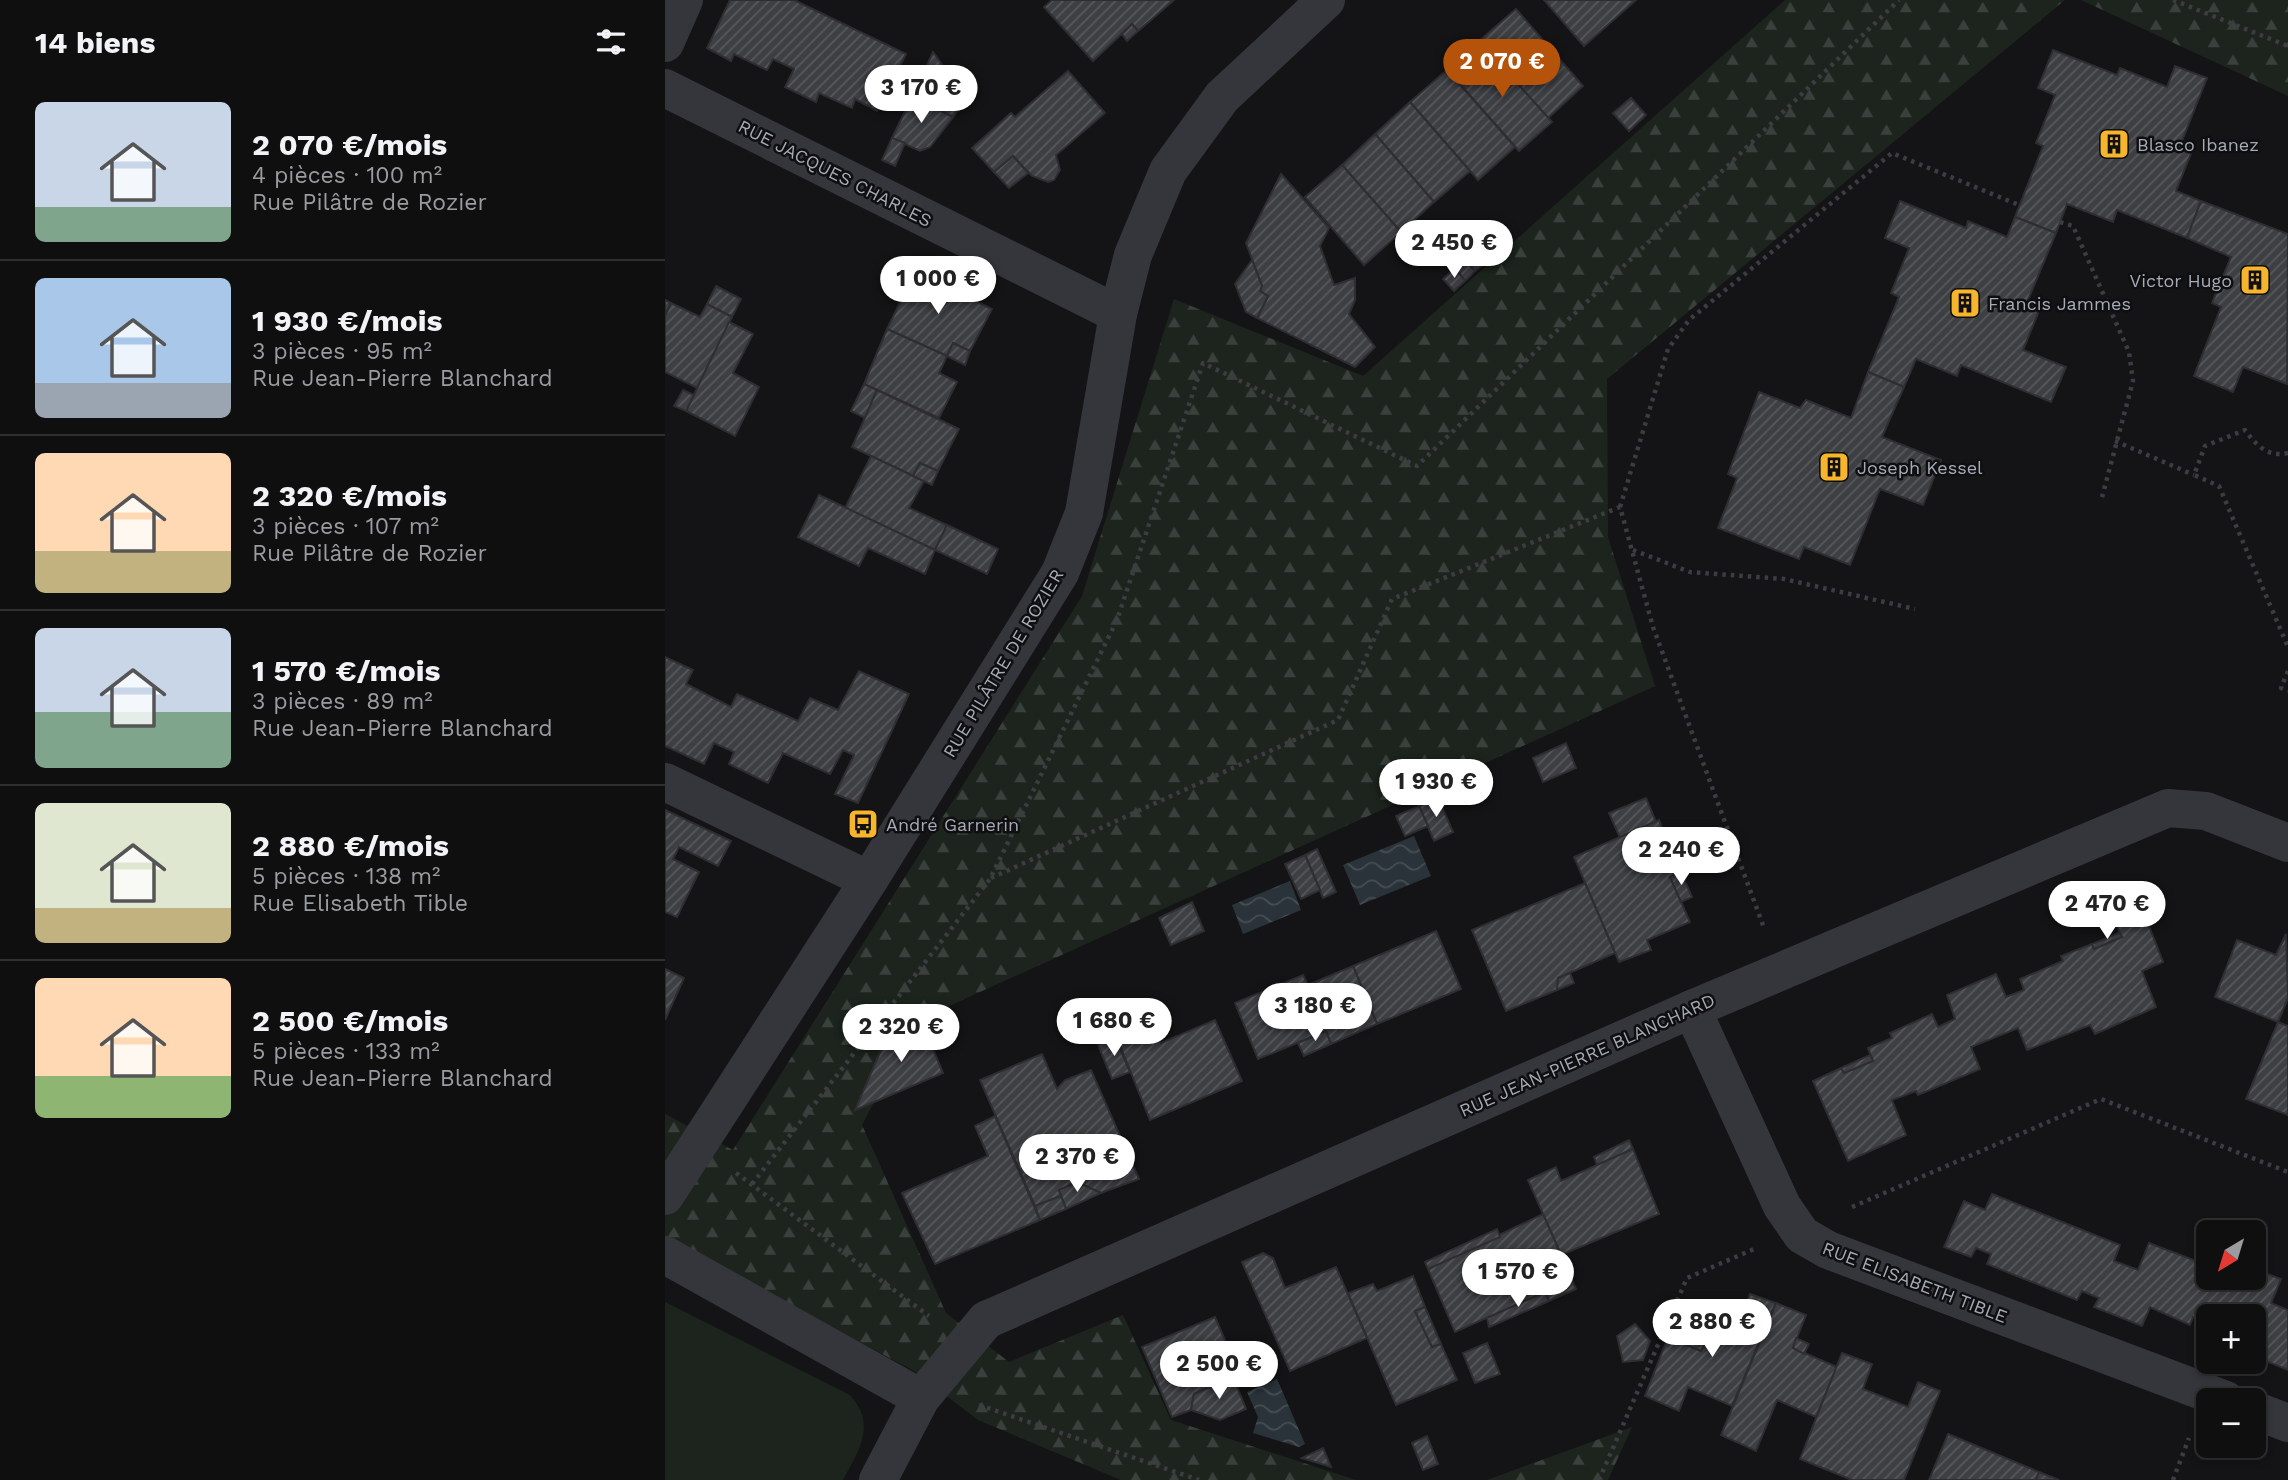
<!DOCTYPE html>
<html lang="fr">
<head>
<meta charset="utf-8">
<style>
	:root { --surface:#0f0f10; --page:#1d1d1e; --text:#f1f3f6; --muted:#9b9c9f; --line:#2f2f30; --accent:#b45309 }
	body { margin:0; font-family:"Work Sans",sans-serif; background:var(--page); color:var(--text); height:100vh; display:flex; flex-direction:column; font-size:26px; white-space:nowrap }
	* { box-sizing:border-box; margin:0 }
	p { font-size:23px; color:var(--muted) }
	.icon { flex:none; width:38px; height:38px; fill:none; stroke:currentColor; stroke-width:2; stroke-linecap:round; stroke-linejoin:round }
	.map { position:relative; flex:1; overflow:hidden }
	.panel { display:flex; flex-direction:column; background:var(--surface); width:665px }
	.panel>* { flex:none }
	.needle { width:46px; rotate:218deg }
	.buttons { position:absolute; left:1531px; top:1220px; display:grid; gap:14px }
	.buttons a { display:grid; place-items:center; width:70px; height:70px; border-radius:10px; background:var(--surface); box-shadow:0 4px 10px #0003,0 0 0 2px var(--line); font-size:35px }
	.price { position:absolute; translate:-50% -60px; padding:0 16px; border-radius:24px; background:#fff; color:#222; font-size:23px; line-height:46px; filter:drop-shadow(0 2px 4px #0008) }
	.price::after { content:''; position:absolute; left:50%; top:42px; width:21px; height:16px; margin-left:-10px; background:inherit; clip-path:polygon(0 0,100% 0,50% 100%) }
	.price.active { background:var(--accent); color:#fff }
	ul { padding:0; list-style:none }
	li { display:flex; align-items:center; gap:21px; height:175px; padding:0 35px }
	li+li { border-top:2px solid var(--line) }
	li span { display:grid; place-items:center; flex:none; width:196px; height:140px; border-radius:10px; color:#555 }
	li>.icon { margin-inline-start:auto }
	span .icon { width:84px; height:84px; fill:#fffc; stroke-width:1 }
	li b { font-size:30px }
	h2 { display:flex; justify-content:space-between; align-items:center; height:84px; padding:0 35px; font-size:30px }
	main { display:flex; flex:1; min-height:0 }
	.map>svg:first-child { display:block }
	.grass { fill:#1c241d }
	.forest { fill:url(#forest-firs) }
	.water { fill:url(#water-waves) }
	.building { fill:url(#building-hatch); stroke:#2e2e32; stroke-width:2 }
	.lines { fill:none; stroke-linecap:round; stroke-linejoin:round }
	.path { stroke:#3b3d42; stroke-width:4.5; stroke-dasharray:3.5 5; stroke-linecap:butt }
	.minor { stroke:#35363b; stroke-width:38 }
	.labels { text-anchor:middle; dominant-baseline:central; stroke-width:5; stroke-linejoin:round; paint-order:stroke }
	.poi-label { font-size:18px; fill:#a5aab6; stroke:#0f0f11; text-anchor:start }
	.street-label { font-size:18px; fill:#a5aab6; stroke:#0f0f11 }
</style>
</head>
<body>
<main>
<section class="panel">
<h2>14 biens<svg class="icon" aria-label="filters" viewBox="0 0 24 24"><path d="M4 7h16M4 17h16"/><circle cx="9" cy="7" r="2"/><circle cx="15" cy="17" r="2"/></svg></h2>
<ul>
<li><span style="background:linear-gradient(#c9d6e8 75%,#7fa58c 0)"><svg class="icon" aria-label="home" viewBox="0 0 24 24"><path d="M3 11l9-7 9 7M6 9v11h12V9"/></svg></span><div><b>2 070 €/mois</b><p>4 pièces · 100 m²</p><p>Rue Pilâtre de Rozier</p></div></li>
<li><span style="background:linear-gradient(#a9c7e8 75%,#9aa5b1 0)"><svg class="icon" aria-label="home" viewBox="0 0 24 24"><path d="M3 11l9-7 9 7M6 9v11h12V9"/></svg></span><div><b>1 930 €/mois</b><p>3 pièces · 95 m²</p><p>Rue Jean-Pierre Blanchard</p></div></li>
<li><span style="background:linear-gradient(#ffd9b3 70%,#c2b280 0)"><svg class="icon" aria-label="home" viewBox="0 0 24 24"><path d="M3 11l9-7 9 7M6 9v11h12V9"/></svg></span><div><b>2 320 €/mois</b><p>3 pièces · 107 m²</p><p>Rue Pilâtre de Rozier</p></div></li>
<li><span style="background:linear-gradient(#c9d6e8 60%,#7fa58c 0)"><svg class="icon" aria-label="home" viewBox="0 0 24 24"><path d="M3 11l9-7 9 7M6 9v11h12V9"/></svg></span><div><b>1 570 €/mois</b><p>3 pièces · 89 m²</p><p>Rue Jean-Pierre Blanchard</p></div></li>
<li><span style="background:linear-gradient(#dfe7d0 75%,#c2b280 0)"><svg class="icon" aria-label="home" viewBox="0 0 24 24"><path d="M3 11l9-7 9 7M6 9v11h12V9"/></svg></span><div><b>2 880 €/mois</b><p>5 pièces · 138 m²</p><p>Rue Elisabeth Tible</p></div></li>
<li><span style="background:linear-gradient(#ffd9b3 70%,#8fb573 0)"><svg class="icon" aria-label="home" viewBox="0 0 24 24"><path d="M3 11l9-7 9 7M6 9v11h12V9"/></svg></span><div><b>2 500 €/mois</b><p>5 pièces · 133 m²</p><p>Rue Jean-Pierre Blanchard</p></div></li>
</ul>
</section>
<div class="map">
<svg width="1623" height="1480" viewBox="0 0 1623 1480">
	<defs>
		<pattern id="forest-firs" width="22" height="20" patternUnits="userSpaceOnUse" patternTransform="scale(1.75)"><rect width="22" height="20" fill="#1c241d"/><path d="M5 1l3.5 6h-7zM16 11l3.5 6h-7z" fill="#3a413c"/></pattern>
		<pattern id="water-waves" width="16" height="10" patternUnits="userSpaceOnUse" patternTransform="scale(1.75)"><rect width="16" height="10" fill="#2a333a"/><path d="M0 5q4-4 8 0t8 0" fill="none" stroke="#464e54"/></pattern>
		<pattern id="building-hatch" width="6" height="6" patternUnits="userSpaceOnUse" patternTransform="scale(1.75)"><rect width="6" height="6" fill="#3e3f43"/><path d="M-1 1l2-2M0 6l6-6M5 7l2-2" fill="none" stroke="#57585c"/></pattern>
	</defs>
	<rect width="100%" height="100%" fill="#141416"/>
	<!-- grass -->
	<path class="grass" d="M 0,1302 L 185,1395 C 212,1425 194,1450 178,1480 L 0,1480 Z"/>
	<!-- forest -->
	<g class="forest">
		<path d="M 1120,0 L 1400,0 L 942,379 L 943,537 L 990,686 L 251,1021 L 197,1125 L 281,1313 L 344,1362 L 458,1315 L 506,1420 L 691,1480 L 456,1480 L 313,1420 L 249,1371 L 0,1238 L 0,1114 L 68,1150 L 417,596 L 509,299 L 698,376 Z"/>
		<path d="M 1416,0 L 1623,0 L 1623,96 Z"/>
		<path d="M 967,1427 L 943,1480 L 822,1480 Z"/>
	</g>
	<!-- water -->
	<g class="water">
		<path d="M 749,836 L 766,876 L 695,905 L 678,865 Z"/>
		<path d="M 625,881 L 636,910 L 578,934 L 567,905 Z"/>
		<path d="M 612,1379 L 640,1444 L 634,1447 L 588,1433 L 593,1417 L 582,1392 Z"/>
	</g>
	<!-- building -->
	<g class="building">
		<path d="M 65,0 L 129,0 L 241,54 L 212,111 L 190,99 L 187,108 L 154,93 L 151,102 L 120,87 L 129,69 L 108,59 L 102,70 L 69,54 L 66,61 L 42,48 Z"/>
		<path d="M 387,0 L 509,0 L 473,31 L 467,24 L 428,61 L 379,7 Z"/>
		<path d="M 879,0 L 971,0 L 919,46 Z"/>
		<path d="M 851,9 L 918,86 L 883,118 L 814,41 Z"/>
		<path d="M 467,24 L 473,31 L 462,41 L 457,34 Z"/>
		<path d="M 819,46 L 887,122 L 854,151 L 787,75 Z"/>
		<path d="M 1388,50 L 1452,75 L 1455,68 L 1502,87 L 1510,66 L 1542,78 L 1517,141 L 1529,146 L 1511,191 L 1536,201 L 1522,238 L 1452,210 L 1448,222 L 1402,204 L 1391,233 L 1350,217 L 1378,146 L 1371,143 L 1390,95 L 1373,88 Z"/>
		<path d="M 268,52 L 301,98 L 288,117 L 247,97 Z"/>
		<path d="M 782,70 L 850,147 L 813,180 L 745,102 Z"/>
		<path d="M 403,71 L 440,113 L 391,155 L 395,170 L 389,180 L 383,182 L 367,176 L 348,156 L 329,172 L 307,148 L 346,113 L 350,117 Z"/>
		<path d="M 247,97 L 288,117 L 265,147 L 255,151 L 227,138 Z"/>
		<path d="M 966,98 L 981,115 L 964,131 L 948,113 Z"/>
		<path d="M 745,102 L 805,171 L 769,202 L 710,134 Z"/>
		<path d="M 710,134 L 769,202 L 736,232 L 677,165 Z"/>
		<path d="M 227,138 L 240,143 L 230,166 L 217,160 Z"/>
		<path d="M 348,156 L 363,173 L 344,188 L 329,172 Z"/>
		<path d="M 677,165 L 736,232 L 699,265 L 640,197 Z"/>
		<path d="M 616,174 L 664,228 L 655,246 L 669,285 L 690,278 L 690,300 L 684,314 L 710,347 L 690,367 L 592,318 L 603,296 L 595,291 L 597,286 L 581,243 Z"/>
		<path d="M 1235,201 L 1301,228 L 1303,221 L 1342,237 L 1350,217 L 1391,233 L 1363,300 L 1376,306 L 1358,350 L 1401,367 L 1386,402 L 1296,365 L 1292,376 L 1251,359 L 1239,387 L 1203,372 L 1234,297 L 1226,293 L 1244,248 L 1220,238 Z"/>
		<path d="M 1536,201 L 1623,234 L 1622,384 L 1578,367 L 1568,392 L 1529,376 L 1556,307 L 1547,303 L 1566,257 L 1522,238 Z"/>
		<path d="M 811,249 L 822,262 L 810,271 L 799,259 Z"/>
		<path d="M 799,259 L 810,271 L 800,281 L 790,268 Z"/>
		<path d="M 587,260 L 597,286 L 595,291 L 603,296 L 592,318 L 581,312 L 570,284 Z"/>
		<path d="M 790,268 L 800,281 L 789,291 L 778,279 Z"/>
		<path d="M 250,272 L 327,309 L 305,351 L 288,343 L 282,356 L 222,329 Z"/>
		<path d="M 51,286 L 76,299 L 67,317 L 42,304 Z"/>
		<path d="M 0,300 L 6,303 L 0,316 Z"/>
		<path d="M 6,303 L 35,317 L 42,304 L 67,317 L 32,388 L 0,372 L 0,316 Z"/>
		<path d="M 64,322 L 88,334 L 68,373 L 94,387 L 70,436 L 21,411 Z"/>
		<path d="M 222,329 L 282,356 L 274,373 L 292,382 L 274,418 L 199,384 Z"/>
		<path d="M 288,343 L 305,351 L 300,365 L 282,356 Z"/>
		<path d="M 1203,372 L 1239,387 L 1217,437 L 1276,460 L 1258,505 L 1215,489 L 1185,565 L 1139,547 L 1134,559 L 1053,528 L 1072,478 L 1063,474 L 1094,392 L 1135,408 L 1141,400 L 1186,418 Z"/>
		<path d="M 199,384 L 212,390 L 200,418 L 186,411 Z"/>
		<path d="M 18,390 L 29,395 L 21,411 L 9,406 Z"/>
		<path d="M 212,390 L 294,429 L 273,471 L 255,463 L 248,476 L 187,447 Z"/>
		<path d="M 206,456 L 259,481 L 244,508 L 282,525 L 270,550 L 180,508 Z"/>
		<path d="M 255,463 L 273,471 L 267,485 L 248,476 Z"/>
		<path d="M 154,495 L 270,550 L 260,574 L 203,548 L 194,566 L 133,537 Z"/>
		<path d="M 282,525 L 333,549 L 322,574 L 270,550 Z"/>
		<path d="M 0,657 L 28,670 L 21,684 L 66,707 L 72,694 L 133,721 L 145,698 L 173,710 L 194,671 L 244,694 L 193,803 L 170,794 L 189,755 L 178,750 L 165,774 L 118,753 L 103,783 L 64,764 L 69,752 L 49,743 L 39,764 L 0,746 Z"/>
		<path d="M 901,743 L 911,768 L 878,782 L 868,758 Z"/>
		<path d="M 773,798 L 788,832 L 769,841 L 754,806 Z"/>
		<path d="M 981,798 L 991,822 L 955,838 L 944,813 Z"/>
		<path d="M 754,806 L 763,826 L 740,836 L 731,816 Z"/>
		<path d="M 0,810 L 66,841 L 53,866 L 14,847 L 8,859 L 34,872 L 12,917 L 0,912 Z"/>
		<path d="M 994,820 L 1016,872 L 1005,877 L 1025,922 L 982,940 L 986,950 L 954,962 L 909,857 Z"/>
		<path d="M 652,849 L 671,892 L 658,898 L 640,855 Z"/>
		<path d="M 640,855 L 655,890 L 636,899 L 620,864 Z"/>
		<path d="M 1016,872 L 1027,897 L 1016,902 L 1005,877 Z"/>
		<path d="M 920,883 L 950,953 L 893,978 L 892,990 L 841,1011 L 807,930 Z"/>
		<path d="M 527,902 L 539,931 L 506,945 L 494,918 Z"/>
		<path d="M 1479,913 L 1498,962 L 1477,971 L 1491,1007 L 1430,1034 L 1425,1025 L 1362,1050 L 1353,1028 L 1306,1047 L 1315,1069 L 1253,1095 L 1251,1091 L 1227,1100 L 1241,1135 L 1183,1161 L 1148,1081 L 1176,1068 L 1179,1073 L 1208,1061 L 1203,1048 L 1227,1038 L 1225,1033 L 1267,1014 L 1273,1027 L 1290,1019 L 1282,995 L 1331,974 L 1341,997 L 1359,990 L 1355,979 L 1398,961 L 1396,956 L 1427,944 L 1429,949 L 1457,937 L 1451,925 Z"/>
		<path d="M 771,931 L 796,989 L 712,1024 L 688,966 Z"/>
		<path d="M 1454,933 L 1457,937 L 1429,949 L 1427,944 Z"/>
		<path d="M 1621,934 L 1623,998 L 1613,1022 L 1550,997 L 1572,940 L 1611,955 Z"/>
		<path d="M 688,966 L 712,1024 L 666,1044 L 661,1031 L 593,1059 L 570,1003 L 638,975 L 643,985 Z"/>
		<path d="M 0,969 L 19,978 L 0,1020 Z"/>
		<path d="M 905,973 L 909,983 L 892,990 L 893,978 Z"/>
		<path d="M 484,1013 L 496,1043 L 550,1020 L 577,1081 L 485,1120 L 448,1028 Z"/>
		<path d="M 256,1020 L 278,1073 L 190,1110 L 222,1036 Z"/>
		<path d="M 1613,1022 L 1623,1026 L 1623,1115 L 1581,1099 Z"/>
		<path d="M 661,1031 L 666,1044 L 639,1056 L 633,1043 Z"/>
		<path d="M 450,1037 L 465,1072 L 447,1079 L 433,1045 Z"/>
		<path d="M 377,1054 L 392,1089 L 400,1080 L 426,1070 L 474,1179 L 436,1193 L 412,1182 L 394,1190 L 396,1196 L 370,1206 L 315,1080 Z"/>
		<path d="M 1205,1055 L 1208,1061 L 1179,1073 L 1176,1068 Z"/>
		<path d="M 330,1116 L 375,1220 L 270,1264 L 237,1193 L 323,1156 L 310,1126 Z"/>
		<path d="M 964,1140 L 968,1149 L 932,1165 L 929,1157 Z"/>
		<path d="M 968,1149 L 994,1214 L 896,1255 L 863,1180 L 891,1167 L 896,1181 Z"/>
		<path d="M 412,1182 L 436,1193 L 401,1209 L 394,1190 Z"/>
		<path d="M 1327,1194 L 1455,1245 L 1449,1261 L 1473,1270 L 1484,1243 L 1544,1266 L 1544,1278 L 1589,1278 L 1589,1269 L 1616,1279 L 1606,1303 L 1623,1310 L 1623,1370 L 1589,1356 L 1598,1332 L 1589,1328 L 1589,1316 L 1544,1316 L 1544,1323 L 1528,1317 L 1525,1325 L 1485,1307 L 1477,1326 L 1429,1307 L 1434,1298 L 1417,1291 L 1412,1300 L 1322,1264 L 1326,1254 L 1311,1248 L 1306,1257 L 1279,1247 L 1299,1201 L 1320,1210 Z"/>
		<path d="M 396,1196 L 401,1209 L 375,1220 L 370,1206 Z"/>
		<path d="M 878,1214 L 911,1289 L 884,1301 L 880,1292 L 790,1332 L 763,1269 Z"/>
		<path d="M 832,1229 L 835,1237 L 763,1269 L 760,1262 Z"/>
		<path d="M 598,1253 L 608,1258 L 620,1288 L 671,1267 L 702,1338 L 625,1371 L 577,1262 Z"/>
		<path d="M 748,1276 L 760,1307 L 750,1311 L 767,1347 L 776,1344 L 792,1380 L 731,1405 L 683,1293 L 708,1284 L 712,1291 Z"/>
		<path d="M 880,1292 L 884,1301 L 824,1327 L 822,1318 Z"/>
		<path d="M 1085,1294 L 1111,1303 L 1067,1406 L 1023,1387 L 1014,1411 L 980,1396 L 1003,1337 L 1036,1351 L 1053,1315 L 1074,1323 Z"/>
		<path d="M 1111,1303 L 1141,1315 L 1128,1348 L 1172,1367 L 1151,1417 L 1112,1400 L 1091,1451 L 1056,1435 Z"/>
		<path d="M 760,1307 L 776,1344 L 767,1347 L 750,1311 Z"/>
		<path d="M 550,1317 L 575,1375 L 529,1394 L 526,1410 L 507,1417 L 477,1347 Z"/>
		<path d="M 1010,1320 L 1044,1335 L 1036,1351 L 1003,1337 Z"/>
		<path d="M 970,1324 L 985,1341 L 978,1360 L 958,1362 L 952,1336 Z"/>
		<path d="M 1131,1338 L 1144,1344 L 1139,1354 L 1128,1348 Z"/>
		<path d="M 822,1343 L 835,1374 L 810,1383 L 798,1353 Z"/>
		<path d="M 1177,1353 L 1207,1364 L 1198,1389 L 1243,1407 L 1253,1382 L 1275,1391 L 1239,1480 L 1187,1480 L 1135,1459 Z"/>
		<path d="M 568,1377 L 581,1409 L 555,1420 L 526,1410 L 529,1394 Z"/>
		<path d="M 1283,1434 L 1374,1472 L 1371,1480 L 1264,1480 Z"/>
		<path d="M 762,1436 L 773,1464 L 758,1470 L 747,1443 Z"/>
		<path d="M 658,1448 L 666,1467 L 637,1458 Z"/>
		<path d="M 1374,1472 L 1394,1480 L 1371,1480 Z"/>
	</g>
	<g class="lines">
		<!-- path -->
		<g class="path">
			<path d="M 1508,0 L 1623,46"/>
			<path d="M 1395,222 L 1408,226 L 1464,352 L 1468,381 L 1436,501"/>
			<path d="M 1450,441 L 1529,475"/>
			<path d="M 1623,453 C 1603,458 1591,445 1580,430 L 1540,446 L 1529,475 L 1554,486 L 1623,647"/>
			<path d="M 955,507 L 1003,349 L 1024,320 L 1227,153 L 1354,205"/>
			<path d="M 968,550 L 1025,572 L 1119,579 L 1250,609"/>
			<path d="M 1623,671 L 1616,688 L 1623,691"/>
			<path d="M 326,878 L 673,720 L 727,599 L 955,507 L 988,627 L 1099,928"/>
			<path d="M 71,1173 L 264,1316"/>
			<path d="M 87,1184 L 325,879 L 452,620 L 538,363 L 752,466 L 1234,0"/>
			<path d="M 1187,1207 L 1436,1099 L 1623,1172"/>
			<path d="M 314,1405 L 534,1480"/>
			<path d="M 934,1480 L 1022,1278 L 1089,1249"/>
			<path d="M 1508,1480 L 1524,1438"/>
		</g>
		<!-- minor -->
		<g class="minor">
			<path d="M 0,43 L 19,0"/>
			<path d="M 0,88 L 453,314"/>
			<path d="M 0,782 L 204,880"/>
			<path d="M 1027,1009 L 1117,1206 L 1137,1235 L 1163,1250 L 1561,1400"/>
			<path d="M 0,1196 L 204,880 L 395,573 L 419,513 L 453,314 L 468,255 L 503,171 L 557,97 L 661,0"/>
			<path d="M 0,1255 L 256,1398 L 213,1480"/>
			<path d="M 256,1398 L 321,1320 L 1027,1009 L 1503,808 L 1541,811 L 1623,843"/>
			<path d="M 1589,1410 L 1623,1423"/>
		</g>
	</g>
	<!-- icons -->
	<defs>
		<g id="building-square" transform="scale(1.575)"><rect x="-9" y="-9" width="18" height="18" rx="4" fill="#f6b52b" stroke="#0f0f11"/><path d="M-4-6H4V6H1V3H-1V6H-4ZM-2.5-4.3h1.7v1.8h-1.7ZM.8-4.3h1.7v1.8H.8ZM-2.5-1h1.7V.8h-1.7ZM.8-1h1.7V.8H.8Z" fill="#111"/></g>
		<g id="bus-square" transform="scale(1.575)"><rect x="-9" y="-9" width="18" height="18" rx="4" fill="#f6b52b" stroke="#0f0f11"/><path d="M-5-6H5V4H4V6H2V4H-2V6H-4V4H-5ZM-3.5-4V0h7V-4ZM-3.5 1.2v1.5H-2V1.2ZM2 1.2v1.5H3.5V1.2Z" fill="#111"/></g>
	</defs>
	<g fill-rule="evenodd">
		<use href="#building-square" x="1449" y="144"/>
		<use href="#building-square" x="1590" y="280"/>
		<use href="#building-square" x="1300" y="303"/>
		<use href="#building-square" x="1169" y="467"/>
		<use href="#bus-square" x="198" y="824"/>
	</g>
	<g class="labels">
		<!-- poi labels -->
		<g class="poi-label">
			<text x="1472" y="144">Blasco Ibanez</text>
			<text x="1567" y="280" text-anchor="end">Victor Hugo</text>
			<text x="1323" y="303">Francis Jammes</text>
			<text x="1192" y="467">Joseph Kessel</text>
			<text x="221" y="824">André Garnerin</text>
		</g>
		<!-- street labels -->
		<g class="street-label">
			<text transform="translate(170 173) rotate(27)">RUE JACQUES CHARLES</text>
			<text transform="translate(338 663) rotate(-59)">RUE PILÂTRE DE ROZIER</text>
			<text transform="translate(922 1055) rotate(-24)">RUE JEAN-PIERRE BLANCHARD</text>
			<text transform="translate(1250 1282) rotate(21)">RUE ELISABETH TIBLE</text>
		</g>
	</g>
</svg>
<div class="buttons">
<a><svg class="needle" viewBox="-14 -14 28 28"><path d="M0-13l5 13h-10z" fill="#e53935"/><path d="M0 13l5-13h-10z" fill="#9b9c9f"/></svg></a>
<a>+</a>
<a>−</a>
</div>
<b class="price active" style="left:837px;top:99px">2 070 €</b>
<b class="price" style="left:256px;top:125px">3 170 €</b>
<b class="price" style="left:789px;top:280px">2 450 €</b>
<b class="price" style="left:273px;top:316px">1 000 €</b>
<b class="price" style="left:771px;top:819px">1 930 €</b>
<b class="price" style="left:1016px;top:887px">2 240 €</b>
<b class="price" style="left:1442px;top:941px">2 470 €</b>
<b class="price" style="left:650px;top:1043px">3 180 €</b>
<b class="price" style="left:449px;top:1058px">1 680 €</b>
<b class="price" style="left:236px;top:1064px">2 320 €</b>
<b class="price" style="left:412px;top:1194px">2 370 €</b>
<b class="price" style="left:853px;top:1309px">1 570 €</b>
<b class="price" style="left:1047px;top:1359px">2 880 €</b>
<b class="price" style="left:554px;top:1401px">2 500 €</b>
</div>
</main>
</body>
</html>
